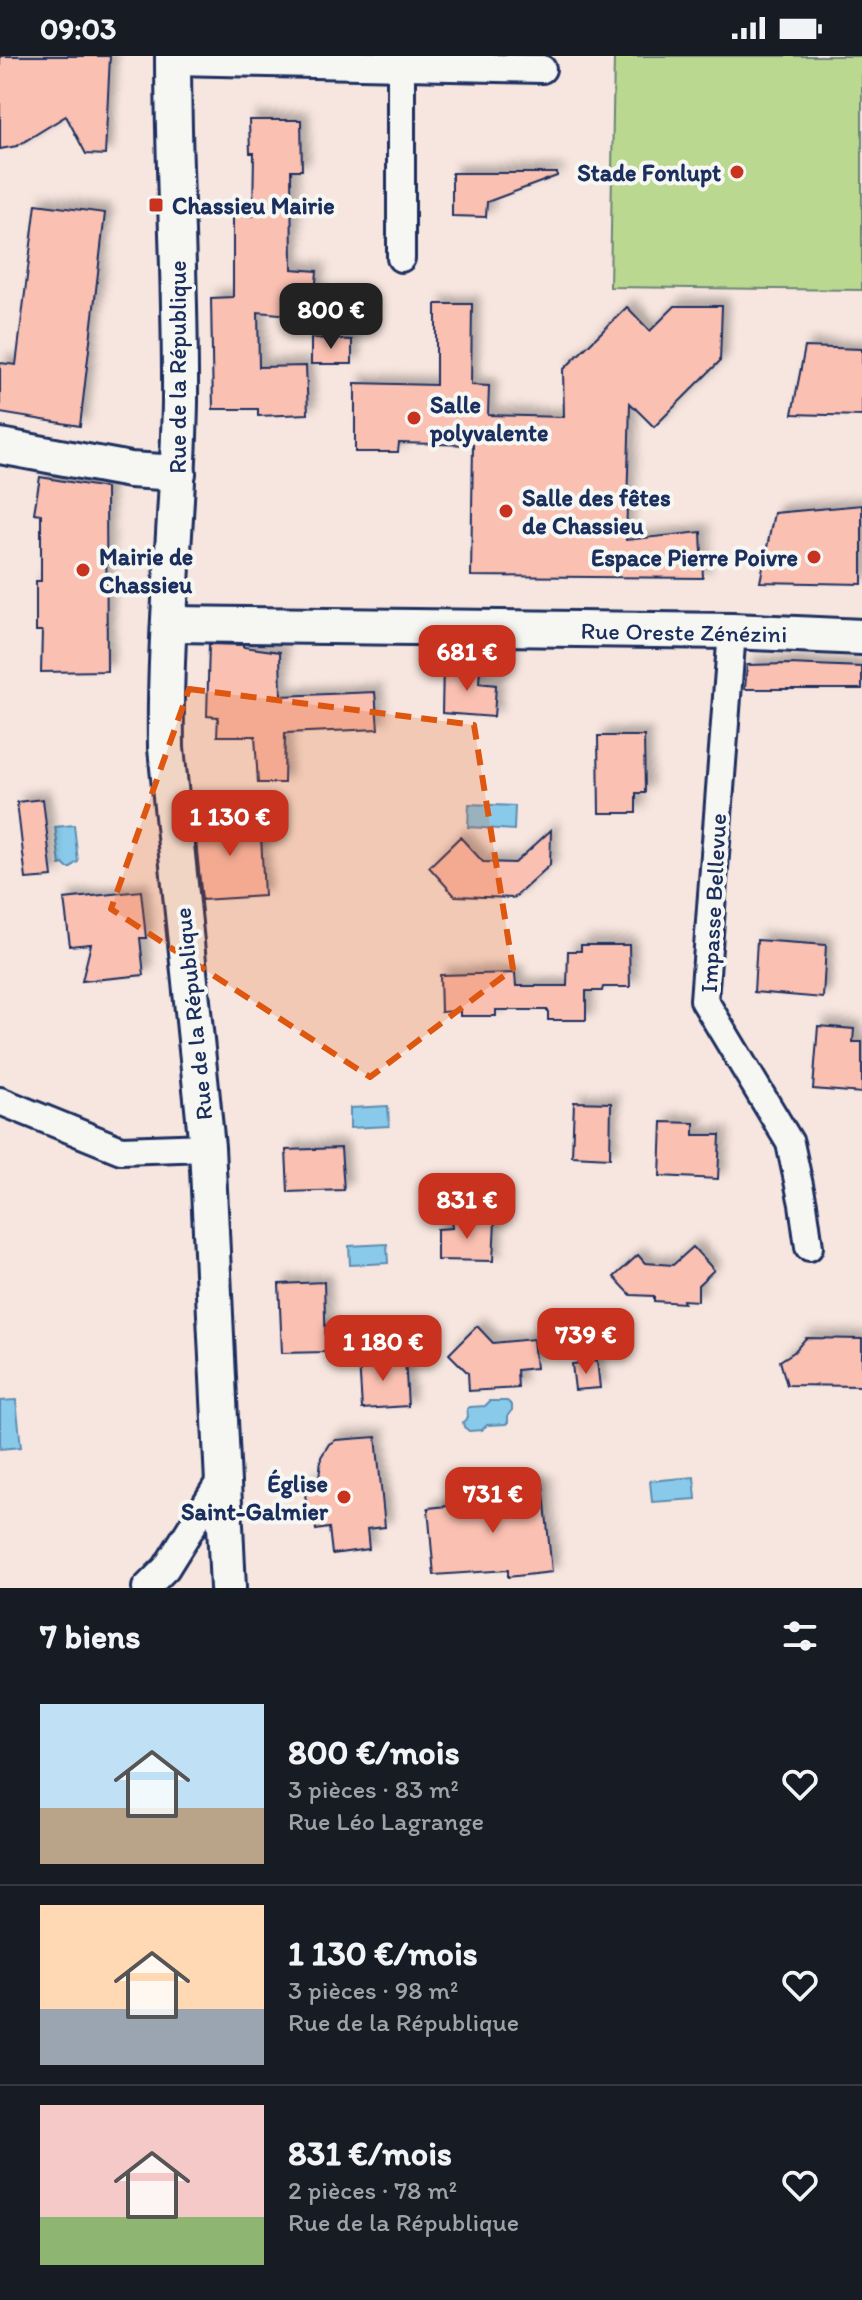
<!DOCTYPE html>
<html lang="fr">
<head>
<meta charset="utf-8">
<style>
	:root { --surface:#171b24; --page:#20242c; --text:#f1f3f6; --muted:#9ea1a6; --line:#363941; --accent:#c8321e }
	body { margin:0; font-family:Itim,sans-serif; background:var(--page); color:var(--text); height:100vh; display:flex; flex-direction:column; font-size:30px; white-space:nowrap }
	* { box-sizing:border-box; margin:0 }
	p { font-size:26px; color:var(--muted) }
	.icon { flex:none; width:44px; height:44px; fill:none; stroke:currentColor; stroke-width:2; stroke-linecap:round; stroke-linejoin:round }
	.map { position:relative; height:1532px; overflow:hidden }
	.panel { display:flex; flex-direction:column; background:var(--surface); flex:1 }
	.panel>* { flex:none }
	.price { position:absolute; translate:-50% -68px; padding:0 18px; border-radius:16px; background:var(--accent); color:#fff; font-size:26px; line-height:52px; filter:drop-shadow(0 2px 4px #0008) }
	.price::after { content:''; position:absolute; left:50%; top:48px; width:24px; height:18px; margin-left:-12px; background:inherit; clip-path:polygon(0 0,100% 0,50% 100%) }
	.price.current { background:#222; color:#fff }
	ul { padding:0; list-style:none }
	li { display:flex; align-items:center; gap:24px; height:200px; padding:0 40px }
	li+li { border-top:2px solid var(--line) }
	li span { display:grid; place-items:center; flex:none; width:224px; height:160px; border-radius:0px; color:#555 }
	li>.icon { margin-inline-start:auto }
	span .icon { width:96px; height:96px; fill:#fffc; stroke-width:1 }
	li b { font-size:34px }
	h2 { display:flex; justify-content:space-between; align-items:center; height:96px; padding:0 40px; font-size:34px }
	.status { display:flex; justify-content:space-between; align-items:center; height:56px; padding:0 40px; background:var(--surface); direction:ltr }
	.status svg { height:22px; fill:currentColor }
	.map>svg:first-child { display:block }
	.green { fill:#bbd890; stroke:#6b8477; stroke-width:2 }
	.water { fill:#89caea; stroke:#5d8cb2; stroke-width:2 }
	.building { fill:#fac0b2; stroke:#1b2f5e; stroke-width:2; filter:url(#shadow) }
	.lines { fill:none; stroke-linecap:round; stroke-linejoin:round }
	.minor-casing { stroke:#1b2f5e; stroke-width:32 }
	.tertiary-casing { stroke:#1b2f5e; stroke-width:40 }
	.minor { stroke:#f6f6f2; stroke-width:26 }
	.tertiary { stroke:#f6f6f2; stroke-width:34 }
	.marked { fill:#de5710; fill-opacity:0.2; stroke:#de5710; stroke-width:6; stroke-dasharray:16 10; stroke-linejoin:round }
	.poi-dot { fill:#c8321e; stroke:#f6f6f2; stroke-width:3 }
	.labels { text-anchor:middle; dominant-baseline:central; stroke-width:8; stroke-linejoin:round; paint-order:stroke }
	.poi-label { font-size:24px; font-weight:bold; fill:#1b2f5e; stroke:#f6f6f2; text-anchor:start }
	.street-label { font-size:24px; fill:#1b2f5e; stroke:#f6f6f2 }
</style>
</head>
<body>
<div class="status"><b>09:03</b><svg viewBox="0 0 49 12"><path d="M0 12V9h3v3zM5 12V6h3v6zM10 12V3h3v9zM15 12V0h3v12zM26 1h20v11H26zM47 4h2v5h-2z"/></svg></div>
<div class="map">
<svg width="862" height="1532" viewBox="0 0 862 1532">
	<defs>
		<filter id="shadow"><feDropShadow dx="7" dy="-7" stdDeviation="4" flood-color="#0004"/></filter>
	</defs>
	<rect width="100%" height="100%" fill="#f7e6df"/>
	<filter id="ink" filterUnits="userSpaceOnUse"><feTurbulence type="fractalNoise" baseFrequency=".0125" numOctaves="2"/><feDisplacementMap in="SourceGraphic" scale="16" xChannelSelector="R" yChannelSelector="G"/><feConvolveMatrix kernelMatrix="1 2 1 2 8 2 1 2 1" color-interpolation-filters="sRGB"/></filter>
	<g filter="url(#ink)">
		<!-- green -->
		<path class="green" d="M 614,0 L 862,0 L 862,234 L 610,231 Z"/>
		<!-- water -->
		<g class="water">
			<path d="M 469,748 L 515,750 L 514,774 L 468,771 Z"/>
			<path d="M 74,769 L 78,806 L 75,807 L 71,812 L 67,812 L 63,808 L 60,809 L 55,771 Z"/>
			<path d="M 388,1050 L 389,1070 L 350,1072 L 350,1052 Z"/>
			<path d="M 387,1188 L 388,1207 L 350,1209 L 349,1190 Z"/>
			<path d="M 16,1344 L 21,1391 L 0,1393 L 0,1345 Z"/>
			<path d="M 490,1345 L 507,1345 L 512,1349 L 512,1354 L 508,1359 L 508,1366 L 506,1368 L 487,1369 L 482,1374 L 469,1375 L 464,1371 L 463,1366 L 468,1361 L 467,1353 L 470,1351 L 485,1350 Z"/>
			<path d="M 694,1421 L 696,1443 L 652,1446 L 650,1425 Z"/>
		</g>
		<!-- building -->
		<g class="building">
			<path d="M 0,0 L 110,0 L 105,99 L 86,98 L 66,60 L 17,90 L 0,93 Z"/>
			<path d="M 249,64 L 301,64 L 302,114 L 291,114 L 292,213 L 317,215 L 313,261 L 258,256 L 259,311 L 306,310 L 308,358 L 258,360 L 258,353 L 213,353 L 211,242 L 233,241 L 233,160 L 253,160 L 254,97 L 250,97 Z"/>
			<path d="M 452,117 L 557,117 L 557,120 L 487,146 L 486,161 L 452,160 Z"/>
			<path d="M 36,148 L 105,157 L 80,370 L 0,357 L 0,307 L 16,309 Z"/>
			<path d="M 436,248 L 472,248 L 471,329 L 489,330 L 488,359 L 564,361 L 563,314 L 627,251 L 650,275 L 675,250 L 722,250 L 720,305 L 654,371 L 630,347 L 626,484 L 701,476 L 703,522 L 471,520 L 473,389 L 399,387 L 398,396 L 355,396 L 355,327 L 436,329 Z"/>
			<path d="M 311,282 L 352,284 L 352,308 L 311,308 Z"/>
			<path d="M 805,291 L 862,293 L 862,360 L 792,358 Z"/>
			<path d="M 40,421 L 106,432 L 107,615 L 41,616 L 42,575 L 36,575 L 36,525 L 41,525 L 41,458 L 34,457 Z"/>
			<path d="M 862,449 L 862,528 L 760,526 L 774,457 Z"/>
			<path d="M 209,588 L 243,589 L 243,591 L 280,596 L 281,640 L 375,636 L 378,673 L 285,677 L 284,727 L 258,727 L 255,680 L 217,680 L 218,661 L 207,660 Z"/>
			<path d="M 789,608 L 862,611 L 862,633 L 745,633 L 747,609 Z"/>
			<path d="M 443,609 L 480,612 L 479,627 L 496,629 L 494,661 L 442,657 Z"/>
			<path d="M 598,680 L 644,680 L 645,737 L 636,737 L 636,757 L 599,757 Z"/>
			<path d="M 43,743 L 52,821 L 26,823 L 17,746 Z"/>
			<path d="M 260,759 L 264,840 L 202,844 L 194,765 Z"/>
			<path d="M 551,774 L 550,809 L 514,842 L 455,840 L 429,811 L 460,781 L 483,806 L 515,807 Z"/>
			<path d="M 141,835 L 146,882 L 140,882 L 144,919 L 82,925 L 91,888 L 70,890 L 64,843 Z"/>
			<path d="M 757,884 L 826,889 L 823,942 L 754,936 Z"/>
			<path d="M 581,889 L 629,889 L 630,931 L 603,931 L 602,935 L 586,935 L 586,964 L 548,964 L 548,954 L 496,954 L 496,960 L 460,960 L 460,955 L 441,956 L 440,919 L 515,917 L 516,930 L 567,930 L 568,895 L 581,895 Z"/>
			<path d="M 818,970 L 854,973 L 853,986 L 862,986 L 862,1037 L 813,1033 Z"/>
			<path d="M 574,1046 L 611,1047 L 610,1102 L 572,1100 Z"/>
			<path d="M 662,1066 L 694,1067 L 694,1079 L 720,1079 L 718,1123 L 660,1120 Z"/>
			<path d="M 341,1092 L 344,1134 L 288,1136 L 286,1094 Z"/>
			<path d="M 451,1164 L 495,1165 L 493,1205 L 437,1204 L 437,1173 L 452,1172 Z"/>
			<path d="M 693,1191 L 714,1214 L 698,1229 L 698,1245 L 683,1244 L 684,1247 L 654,1245 L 654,1240 L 631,1239 L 614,1221 L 638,1199 L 645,1207 L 673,1209 Z"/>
			<path d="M 324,1226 L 326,1296 L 282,1297 L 279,1228 Z"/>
			<path d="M 477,1270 L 493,1287 L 533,1283 L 536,1312 L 517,1314 L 518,1332 L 469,1335 L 468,1317 L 449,1298 Z"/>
			<path d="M 806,1282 L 862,1283 L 862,1330 L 787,1329 L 780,1305 L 794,1296 Z"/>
			<path d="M 405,1302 L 408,1350 L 362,1353 L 359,1304 Z"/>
			<path d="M 597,1305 L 600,1332 L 575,1334 L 572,1308 Z"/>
			<path d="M 376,1381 L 385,1471 L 367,1473 L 369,1493 L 332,1498 L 329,1472 L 316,1474 L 314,1456 L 307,1457 L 304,1427 L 319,1425 L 321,1401 L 329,1388 L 336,1384 Z"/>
			<path d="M 543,1428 L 552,1516 L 508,1521 L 508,1514 L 434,1519 L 428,1452 L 500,1445 L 499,1432 Z"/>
		</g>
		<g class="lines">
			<!-- minor casing -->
			<g class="minor-casing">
				<g id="minor">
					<path d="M 173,5 L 542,13"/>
					<path d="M 401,202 L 401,0"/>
					<path d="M 732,575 L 704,944 L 790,1087 L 803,1148 L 809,1191"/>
					<path d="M 0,1045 L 121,1094 L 207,1091"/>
					<path d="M 146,1532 L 166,1512 L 222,1422"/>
				</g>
			</g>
			<!-- tertiary casing -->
			<g class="tertiary-casing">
				<g id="tertiary">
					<path d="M 173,0 C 173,115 181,231 180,346 C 178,461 164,576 166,692 L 207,1091 L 228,1532"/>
					<path d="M 0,390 L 130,414 L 178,417"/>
					<path d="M 170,568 L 732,575 L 862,581"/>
				</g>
			</g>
			<!-- minor -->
			<use href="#minor" class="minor"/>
			<!-- tertiary -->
			<use href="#tertiary" class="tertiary"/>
		</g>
	</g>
	<!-- marked area -->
	<path class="marked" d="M 189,633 L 474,669 L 513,913 L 370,1021 L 111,853 Z"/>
	<!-- markers -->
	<g class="poi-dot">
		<circle cx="737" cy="116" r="8"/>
		<rect x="148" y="141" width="16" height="16" rx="4"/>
		<circle cx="414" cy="362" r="8"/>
		<circle cx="506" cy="455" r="8"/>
		<circle cx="814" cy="501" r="8"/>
		<circle cx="83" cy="514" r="8"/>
		<circle cx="344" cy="1441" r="8"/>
	</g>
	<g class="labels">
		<!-- poi labels -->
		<g class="poi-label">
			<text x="721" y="116" text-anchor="end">Stade Fonlupt</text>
			<text x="172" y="149">Chassieu Mairie</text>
			<text x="430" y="348">Salle<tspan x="430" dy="28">polyvalente</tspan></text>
			<text x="522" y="441">Salle des fêtes<tspan x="522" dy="28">de Chassieu</tspan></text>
			<text x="99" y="500">Mairie de<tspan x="99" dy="28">Chassieu</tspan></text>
			<text x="798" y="501" text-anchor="end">Espace Pierre Poivre</text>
			<text x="328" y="1427" text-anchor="end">Église<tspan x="328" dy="28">Saint-Galmier</tspan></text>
		</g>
		<!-- street labels -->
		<g class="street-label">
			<text transform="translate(177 311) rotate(-90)">Rue de la République</text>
			<text transform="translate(684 576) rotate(1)">Rue Oreste Zénézini</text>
			<text transform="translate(713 847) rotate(-87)">Impasse Bellevue</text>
			<text transform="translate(193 958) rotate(-96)">Rue de la République</text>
		</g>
	</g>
</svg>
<b class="price current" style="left:331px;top:295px">800 €</b>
<b class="price" style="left:467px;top:637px">681 €</b>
<b class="price" style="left:230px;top:802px">1 130 €</b>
<b class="price" style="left:467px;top:1185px">831 €</b>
<b class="price" style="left:586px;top:1320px">739 €</b>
<b class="price" style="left:383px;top:1327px">1 180 €</b>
<b class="price" style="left:493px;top:1479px">731 €</b>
</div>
<section class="panel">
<h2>7 biens<svg class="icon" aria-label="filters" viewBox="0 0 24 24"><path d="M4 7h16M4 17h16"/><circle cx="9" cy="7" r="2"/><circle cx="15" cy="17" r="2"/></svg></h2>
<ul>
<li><span style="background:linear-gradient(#bfe0f5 65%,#b9a48a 0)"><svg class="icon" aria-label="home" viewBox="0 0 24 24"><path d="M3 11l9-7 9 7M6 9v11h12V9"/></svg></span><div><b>800 €/mois</b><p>3 pièces · 83 m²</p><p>Rue Léo Lagrange</p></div><svg class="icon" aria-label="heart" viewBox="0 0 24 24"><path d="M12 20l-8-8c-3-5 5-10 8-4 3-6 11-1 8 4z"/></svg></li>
<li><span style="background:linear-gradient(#ffd9b3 65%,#9aa5b1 0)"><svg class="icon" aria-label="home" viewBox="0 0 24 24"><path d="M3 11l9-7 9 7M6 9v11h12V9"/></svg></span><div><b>1 130 €/mois</b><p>3 pièces · 98 m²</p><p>Rue de la République</p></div><svg class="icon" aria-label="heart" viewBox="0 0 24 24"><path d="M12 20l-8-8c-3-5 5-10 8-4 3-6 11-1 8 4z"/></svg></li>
<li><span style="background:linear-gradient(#f6c9c9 70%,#8fb573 0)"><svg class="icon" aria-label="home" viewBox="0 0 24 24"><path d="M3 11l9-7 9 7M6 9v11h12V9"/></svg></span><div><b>831 €/mois</b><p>2 pièces · 78 m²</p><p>Rue de la République</p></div><svg class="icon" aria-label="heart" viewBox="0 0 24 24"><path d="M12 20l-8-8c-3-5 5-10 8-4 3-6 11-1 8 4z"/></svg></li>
</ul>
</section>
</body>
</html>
